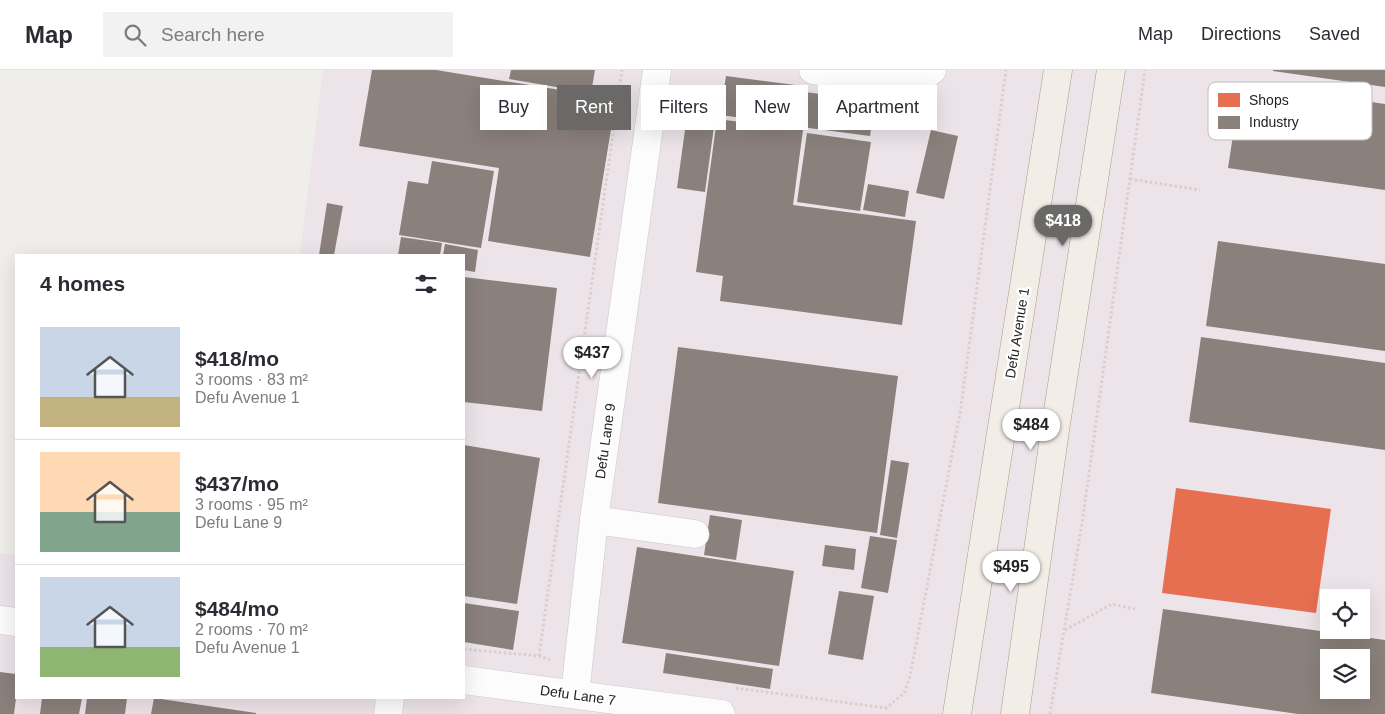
<!DOCTYPE html>
<html lang="en">
<head>
<meta charset="utf-8">
<style>
	:root { --surface:#fff; --page:#f2f2f3; --text:#2b2b33; --muted:#7c7c81; --line:#e1e1e2; --accent:#6a6968 }
	body { margin:0; font-family:Helvetica,sans-serif; background:var(--page); color:var(--text); height:100vh; display:flex; flex-direction:column; font-size:19px; white-space:nowrap }
	* { box-sizing:border-box; margin:0 }
	p { font-size:16px; color:var(--muted) }
	.icon { flex:none; width:28px; height:28px; fill:none; stroke:currentColor; stroke-width:2; stroke-linecap:round; stroke-linejoin:round }
	.map { position:relative; flex:1; overflow:hidden }
	.panel { position:absolute; left:15px; top:184px; width:450px; height:445px; display:flex; flex-direction:column; background:var(--surface); border-radius:0px; box-shadow:0 5px 20px #0002 }
	.panel>* { flex:none }
	.hud { position:absolute; left:480px; top:15px; width:475px; height:45px; display:flex; gap:10px }
	.fabs { position:absolute; left:1320px; top:519px; display:grid; gap:10px }
	.fabs a { display:grid; place-items:center; width:50px; height:50px; border-radius:0px; background:var(--surface); box-shadow:0 5px 20px #0002; font-size:25px }
	.price { position:absolute; translate:-50% -42px; padding:0 11px; border-radius:18px; background:#fff; color:#222; font-size:16px; line-height:32px; filter:drop-shadow(0 1px 2px #0008) }
	.price::after { content:''; position:absolute; left:50%; top:30px; width:15px; height:11px; margin-left:-8px; background:inherit; clip-path:polygon(0 0,100% 0,50% 100%) }
	.price.selected { background:var(--accent); color:#fff }
	ul { padding:0; list-style:none }
	li { display:flex; align-items:center; gap:15px; height:125px; padding:0 25px }
	li+li { border-top:1px solid var(--line) }
	li span { display:grid; place-items:center; flex:none; width:140px; height:100px; border-radius:0px; color:#555 }
	li>.icon { margin-inline-start:auto }
	span .icon { width:60px; height:60px; fill:#fffc; stroke-width:1 }
	li b { font-size:21px }
	h2 { display:flex; justify-content:space-between; align-items:center; height:60px; padding:0 25px; font-size:21px }
	.tag { padding:0 18px; border-radius:0px; background:var(--surface); box-shadow:0 5px 20px #0002; font-size:18px; line-height:45px }
	.tag.selected { background:var(--accent); color:#fff }
	header { display:flex; align-items:center; gap:30px; box-sizing:border-box; height:70px; padding:0 25px; background:var(--surface); border-bottom:1px solid var(--line) }
	header strong { font-size:24px }
	nav { display:flex; gap:28px; margin-inline-start:auto; font-size:18px }
	.search { width:350px; height:45px; background:var(--page); display:flex; align-items:center; gap:12px; box-sizing:border-box; padding:0 18px; border-radius:0px; color:var(--muted); font-size:19px }
	.map>svg:first-child { display:block }
	.industrial { fill:#ede4e9; fill-rule:evenodd }
	.shops { fill:#e76f51 }
	.industry { fill:#8a817c; fill-rule:evenodd }
	.lines { fill:none; stroke-linecap:round; stroke-linejoin:round }
	.minor-casing { stroke:#c9c8c7; stroke-width:29 }
	.major-casing { stroke:#a79c86; stroke-width:29 }
	.path { stroke:#dccecd; stroke-width:3; stroke-dasharray:2.5 2.5; stroke-linecap:butt }
	.minor { stroke:#fdfcfc; stroke-width:28 }
	.major { stroke:#f3ede7; stroke-width:28 }
	.labels { text-anchor:middle; dominant-baseline:central; stroke-width:5; stroke-linejoin:round; paint-order:stroke }
	.street-label { font-size:14px; fill:#222; stroke:#fff }
	.key { fill:#fff; stroke:#bdbdbd; stroke-width:1 }
	.key-label { font-size:14px; fill:#222 }
</style>
</head>
<body>
<header>
<strong>Map</strong>
<div class="search"><svg class="icon" aria-label="search" viewBox="0 0 24 24"><circle cx="10" cy="10" r="6"/><path d="M15 15l6 6"/></svg>Search here</div>
<nav><a>Map</a><a>Directions</a><a>Saved</a></nav>
</header>
<div class="map">
<svg width="1385" height="644" viewBox="0 0 1385 644">
	<rect width="100%" height="100%" fill="#f0eeeb"/>
	<!-- industrial -->
	<path class="industrial" d="M 323,0 L 1385,0 L 1385,644 L 0,644 L 0,483 L 16,486 L 16,628 L 464,628 L 464,185 L 300,185 ZM 1329,528 L 1361,528 L 1361,560 L 1329,560 ZM 1329,588 L 1361,588 L 1361,620 L 1329,620 Z"/>
	<!-- shops -->
	<path class="shops" d="M 1176,418 L 1331,439 L 1316,543 L 1162,523 Z"/>
	<!-- industry -->
	<g class="industry">
		<path d="M 372,0 L 436,0 L 616,29 L 590,187 L 488,171 L 499,98 L 359,76 Z"/>
		<path d="M 511,0 L 595,0 L 591,23 L 509,9 Z"/>
		<path d="M 1273,0 L 1385,0 L 1385,17 L 1273,1 Z"/>
		<path d="M 726,6 L 803,16 L 798,55 L 720,45 Z"/>
		<path d="M 1241,13 L 1385,34 L 1385,120 L 1228,98 Z"/>
		<path d="M 805,22 L 875,31 L 870,66 L 801,57 Z"/>
		<path d="M 688,38 L 716,42 L 705,122 L 677,118 Z"/>
		<path d="M 717,49 L 803,60 L 793,135 L 916,151 L 902,255 L 720,231 L 723,206 L 696,202 Z"/>
		<path d="M 931,60 L 958,66 L 944,129 L 916,123 Z"/>
		<path d="M 807,63 L 871,72 L 860,141 L 797,132 Z"/>
		<path d="M 432,91 L 494,101 L 481,178 L 399,165 L 408,111 L 428,114 Z"/>
		<path d="M 868,114 L 909,121 L 905,147 L 863,140 Z"/>
		<path d="M 327,133 L 343,136 L 334,185 L 319,185 Z"/>
		<path d="M 401,167 L 442,173 L 440,185 L 398,185 Z"/>
		<path d="M 1218,171 L 1385,194 L 1385,281 L 1206,256 Z"/>
		<path d="M 445,174 L 478,180 L 475,202 L 464,200 L 464,185 L 443,185 Z"/>
		<path d="M 464,207 L 557,218 L 542,341 L 464,332 Z"/>
		<path d="M 1201,267 L 1385,293 L 1385,380 L 1189,352 Z"/>
		<path d="M 678,277 L 898,306 L 877,463 L 658,433 Z"/>
		<path d="M 464,375 L 540,388 L 517,534 L 464,526 Z"/>
		<path d="M 891,390 L 909,393 L 897,468 L 880,465 Z"/>
		<path d="M 710,445 L 742,450 L 736,490 L 704,485 Z"/>
		<path d="M 870,466 L 897,470 L 888,523 L 861,518 Z"/>
		<path d="M 825,475 L 856,479 L 854,500 L 822,496 Z"/>
		<path d="M 637,477 L 794,501 L 779,596 L 622,573 Z"/>
		<path d="M 839,521 L 874,526 L 863,590 L 828,584 Z"/>
		<path d="M 464,533 L 519,541 L 513,580 L 464,572 Z"/>
		<path d="M 1163,539 L 1385,570 L 1385,644 L 1298,644 L 1151,623 ZM 1329,588 L 1361,588 L 1361,620 L 1329,620 Z"/>
		<path d="M 666,583 L 773,599 L 770,619 L 663,603 Z"/>
		<path d="M 0,602 L 16,604 L 16,628 L 14,644 L 0,644 Z"/>
		<path d="M 42,628 L 82,628 L 79,644 L 40,644 Z"/>
		<path d="M 87,628 L 127,628 L 125,644 L 85,644 Z"/>
		<path d="M 154,628 L 256,643 L 256,644 L 151,644 Z"/>
	</g>
	<g class="lines">
		<!-- minor casing -->
		<g class="minor-casing">
			<g id="minor">
				<path d="M 813,0 L 916,13 L 932,0"/>
				<path d="M 594,450 L 695,464"/>
				<path d="M 0,550 L 16,552"/>
				<path d="M 464,610 L 721,644"/>
				<path d="M 575,624 L 594,450 L 657,0"/>
				<path d="M 388,644 L 390,628"/>
			</g>
		</g>
		<!-- major casing -->
		<g class="major-casing">
			<g id="major">
				<path d="M 957,644 L 1058,0"/>
				<path d="M 1015,644 L 1055,360 L 1111,0"/>
			</g>
		</g>
		<!-- path -->
		<g class="path">
			<path d="M 1130,109 L 1200,120"/>
			<path d="M 1065,560 L 1112,534 L 1135,539"/>
			<path d="M 464,579 L 539,586 L 550,590"/>
			<path d="M 539,586 L 622,0"/>
			<path d="M 736,618 L 886,638 L 904,623 L 910,606 L 961,337 L 1006,0"/>
			<path d="M 1050,644 L 1082,454 L 1145,0"/>
		</g>
		<!-- minor -->
		<use href="#minor" class="minor"/>
		<!-- major -->
		<use href="#major" class="major"/>
	</g>
	<g class="labels">
		<!-- street labels -->
		<g class="street-label">
			<text transform="translate(1017 263) rotate(-81)">Defu Avenue 1</text>
			<text transform="translate(605 371) rotate(-82)">Defu Lane 9</text>
			<text transform="translate(578 625) rotate(8)">Defu Lane 7</text>
		</g>
	</g>
	<!-- legend -->
	<rect x="1208" y="12" width="164" height="58" rx="8" class="key"/>
	<rect x="1218" y="23" width="22" height="14" fill="#e76f51"/>
	<rect x="1218" y="46" width="22" height="13" fill="#8a817c"/>
	<g class="key-label">
		<text x="1249" y="35">Shops</text>
		<text x="1249" y="57">Industry</text>
	</g>
</svg>
<div class="fabs">
<a><svg class="icon" aria-label="locate" viewBox="0 0 24 24"><circle cx="12" cy="12" r="6"/><path d="M12 2v4M12 18v4M2 12h4M18 12h4"/></svg></a>
<a><svg class="icon" aria-label="layers" viewBox="0 0 24 24"><path d="M12 4l9 5-9 5-9-5zM3 14l9 5 9-5"/></svg></a>
</div>
<b class="price selected" style="left:1063px;top:177px">$418</b>
<b class="price" style="left:592px;top:309px">$437</b>
<b class="price" style="left:1031px;top:381px">$484</b>
<b class="price" style="left:1011px;top:523px">$495</b>
<div class="hud">
<a class="tag">Buy</a>
<a class="tag selected">Rent</a>
<a class="tag">Filters</a>
<a class="tag">New</a>
<a class="tag">Apartment</a>
</div>
<section class="panel">
<h2>4 homes<svg class="icon" aria-label="filters" viewBox="0 0 24 24"><path d="M4 7h16M4 17h16"/><circle cx="9" cy="7" r="2"/><circle cx="15" cy="17" r="2"/></svg></h2>
<ul>
<li><span style="background:linear-gradient(#c9d6e8 70%,#c2b280 0)"><svg class="icon" aria-label="home" viewBox="0 0 24 24"><path d="M3 11l9-7 9 7M6 9v11h12V9"/></svg></span><div><b>$418/mo</b><p>3 rooms · 83 m²</p><p>Defu Avenue 1</p></div></li>
<li><span style="background:linear-gradient(#ffd9b3 60%,#7fa58c 0)"><svg class="icon" aria-label="home" viewBox="0 0 24 24"><path d="M3 11l9-7 9 7M6 9v11h12V9"/></svg></span><div><b>$437/mo</b><p>3 rooms · 95 m²</p><p>Defu Lane 9</p></div></li>
<li><span style="background:linear-gradient(#c9d6e8 70%,#8fb573 0)"><svg class="icon" aria-label="home" viewBox="0 0 24 24"><path d="M3 11l9-7 9 7M6 9v11h12V9"/></svg></span><div><b>$484/mo</b><p>2 rooms · 70 m²</p><p>Defu Avenue 1</p></div></li>
</ul>
</section>
</div>
</body>
</html>
